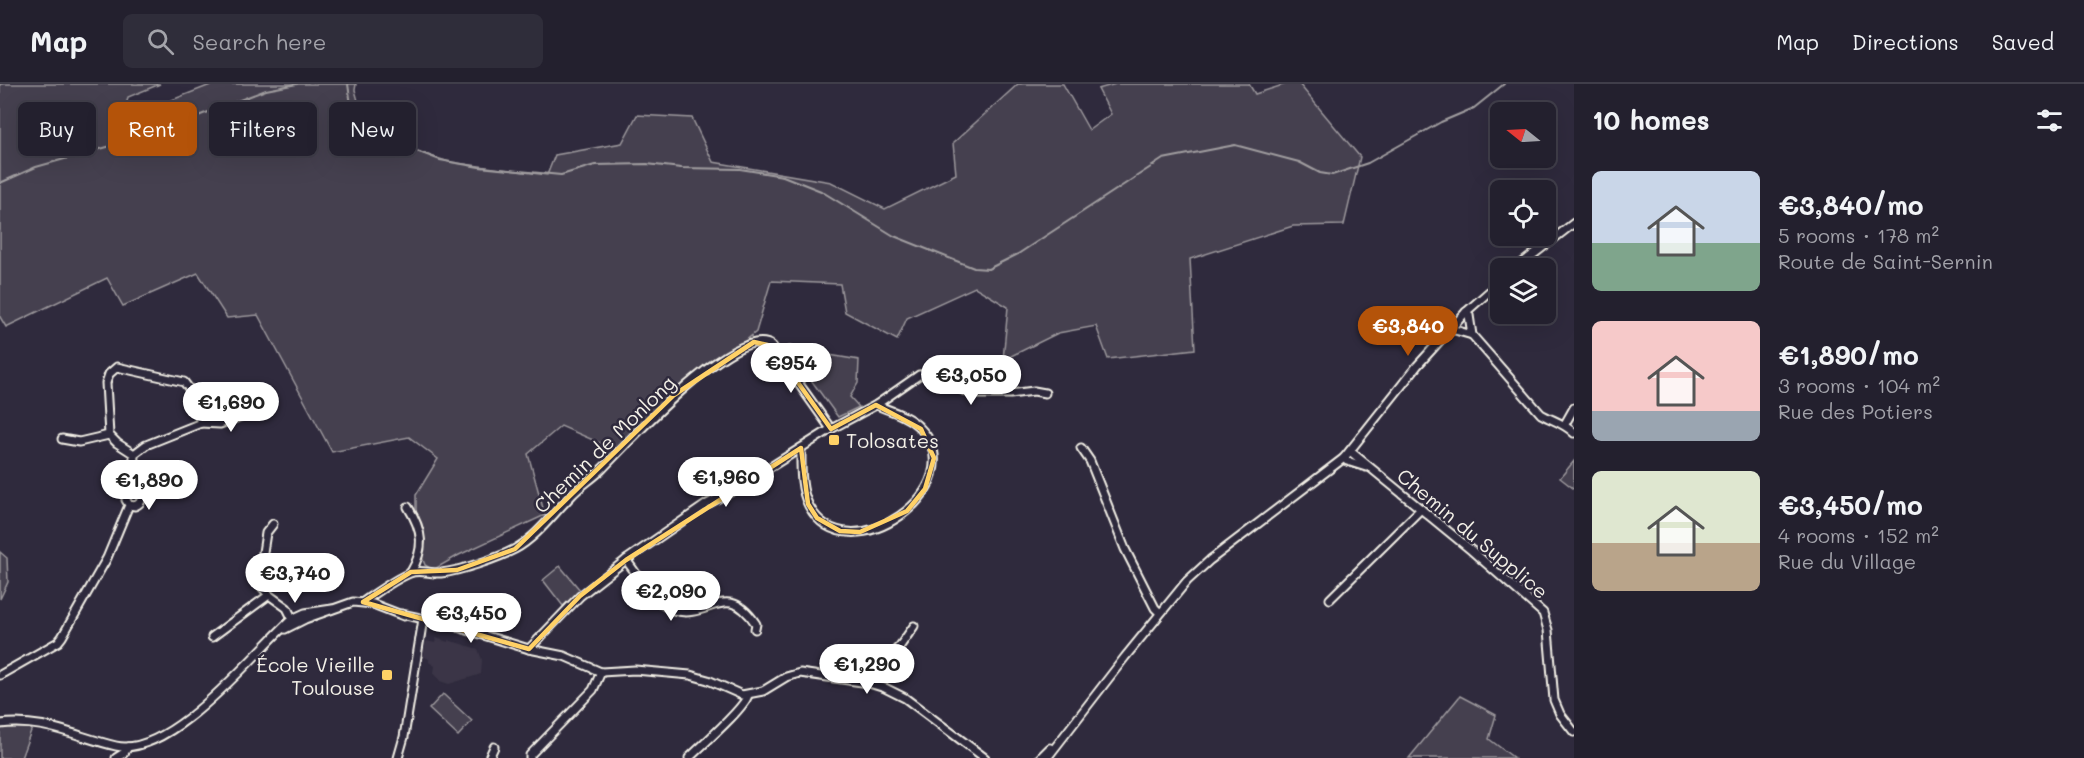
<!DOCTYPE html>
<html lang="en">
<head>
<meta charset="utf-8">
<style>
	:root { --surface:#23202e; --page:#2f2d3a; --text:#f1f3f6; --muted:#a3a3aa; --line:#403e4a; --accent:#b45309 }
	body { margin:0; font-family:Mali,sans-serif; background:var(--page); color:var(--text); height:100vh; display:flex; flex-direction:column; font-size:22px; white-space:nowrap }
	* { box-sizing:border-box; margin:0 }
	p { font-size:20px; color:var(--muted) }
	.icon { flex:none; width:33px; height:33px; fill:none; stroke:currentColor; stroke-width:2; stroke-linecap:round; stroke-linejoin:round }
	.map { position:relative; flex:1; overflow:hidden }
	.panel { display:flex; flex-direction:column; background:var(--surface); width:510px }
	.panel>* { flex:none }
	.top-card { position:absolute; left:18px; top:18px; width:570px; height:54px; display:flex; gap:12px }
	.needle { width:39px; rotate:288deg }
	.controls { position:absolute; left:1490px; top:18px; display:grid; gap:12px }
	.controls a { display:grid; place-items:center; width:66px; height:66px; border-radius:9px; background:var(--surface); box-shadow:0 6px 24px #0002,0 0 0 2px var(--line); font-size:30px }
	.price { position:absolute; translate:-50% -51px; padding:0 14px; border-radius:21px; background:#fff; color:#222; font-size:20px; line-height:39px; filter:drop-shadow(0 2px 3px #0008) }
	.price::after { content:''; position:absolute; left:50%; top:36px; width:18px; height:14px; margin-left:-9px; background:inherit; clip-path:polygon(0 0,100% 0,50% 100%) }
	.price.current { background:var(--accent); color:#fff }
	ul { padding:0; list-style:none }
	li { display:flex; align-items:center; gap:18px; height:150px; padding:0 18px }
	li span { display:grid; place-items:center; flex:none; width:168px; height:120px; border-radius:9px; color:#555 }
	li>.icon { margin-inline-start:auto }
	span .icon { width:72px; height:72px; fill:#fffc; stroke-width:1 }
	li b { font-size:26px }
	h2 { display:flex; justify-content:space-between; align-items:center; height:72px; padding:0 18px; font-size:26px }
	.chip { padding:0 21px; border-radius:9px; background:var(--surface); box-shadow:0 6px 24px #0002,0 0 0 2px var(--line); font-size:21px; line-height:54px }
	.chip.current { background:var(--accent); color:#fff }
	header { display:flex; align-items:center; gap:36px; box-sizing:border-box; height:84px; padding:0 30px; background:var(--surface); border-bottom:2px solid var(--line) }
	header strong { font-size:28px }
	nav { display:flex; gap:33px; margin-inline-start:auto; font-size:21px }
	.search { width:420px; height:54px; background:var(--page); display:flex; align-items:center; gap:15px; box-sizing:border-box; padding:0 21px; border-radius:9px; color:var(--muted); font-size:22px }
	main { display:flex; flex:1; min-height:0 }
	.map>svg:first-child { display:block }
	.built { fill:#3b3647 }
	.green { fill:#454050; stroke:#9c989c; stroke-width:1.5 }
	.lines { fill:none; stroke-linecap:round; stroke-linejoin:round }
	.stream { stroke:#a19ea0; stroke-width:2 }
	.minor-casing { stroke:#f4f1e8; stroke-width:11 }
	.minor { stroke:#2f2a3d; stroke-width:7 }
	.marked { fill:none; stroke:#ffd166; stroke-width:4.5; stroke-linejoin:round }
	.poi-dot { fill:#ffd166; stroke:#2f2a3d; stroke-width:2 }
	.labels { text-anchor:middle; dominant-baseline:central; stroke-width:5; stroke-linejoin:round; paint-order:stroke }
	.poi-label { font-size:20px; fill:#f4f1e8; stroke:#2f2a3d; text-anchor:start }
	.street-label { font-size:20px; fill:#f4f1e8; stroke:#2f2a3d }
</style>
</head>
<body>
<header>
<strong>Map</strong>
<div class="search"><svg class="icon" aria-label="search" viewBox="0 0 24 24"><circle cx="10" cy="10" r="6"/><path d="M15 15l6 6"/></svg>Search here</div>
<nav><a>Map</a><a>Directions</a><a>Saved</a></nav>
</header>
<main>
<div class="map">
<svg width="1574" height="674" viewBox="0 0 1574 674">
	<rect width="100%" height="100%" fill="#2f2a3d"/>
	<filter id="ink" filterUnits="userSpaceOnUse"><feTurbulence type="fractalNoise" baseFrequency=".0167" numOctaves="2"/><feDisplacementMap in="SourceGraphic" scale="12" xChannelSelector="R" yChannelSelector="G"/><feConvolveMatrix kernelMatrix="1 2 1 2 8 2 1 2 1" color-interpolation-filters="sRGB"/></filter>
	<g filter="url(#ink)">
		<!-- built -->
		<path class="built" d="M 436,554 L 448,558 L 448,556 L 478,565 L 482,576 L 481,590 L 449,600 L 440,597 L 434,589 L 435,582 L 429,578 L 429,575 L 423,572 L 426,557 L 435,559 Z"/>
		<!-- green -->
		<g class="green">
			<path d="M 0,0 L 160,0 L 128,13 L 123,35 L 213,0 L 356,0 L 355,6 L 363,35 L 406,64 L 449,78 L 547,91 L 555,71 L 622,59 L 637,31 L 692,34 L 713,78 L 831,98 L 885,125 L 956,90 L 953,59 L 1018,0 L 1063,0 L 1089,46 L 1111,30 L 1098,5 L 1116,0 L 1249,0 L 1255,10 L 1286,0 L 1299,0 L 1360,73 L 1344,141 L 1293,142 L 1190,175 L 1195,265 L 1108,275 L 1096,242 L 1058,249 L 1003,276 L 1008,223 L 975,203 L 907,234 L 897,256 L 845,228 L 840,200 L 771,197 L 756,248 L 674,315 L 623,369 L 561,342 L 528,370 L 545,431 L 459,471 L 433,486 L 425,481 L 416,458 L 416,411 L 438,375 L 409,353 L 332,368 L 258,231 L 227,234 L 198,189 L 123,222 L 107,194 L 6,243 L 0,233 Z"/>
			<path d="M 790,261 L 823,270 L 859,276 L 858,299 L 850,313 L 859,323 L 838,333 L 787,263 Z"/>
			<path d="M 1574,377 L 1574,403 L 1573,404 L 1560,394 Z"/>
			<path d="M 0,468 L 7,474 L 8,498 L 0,515 Z"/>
			<path d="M 560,482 L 580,506 L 563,522 L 543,496 Z"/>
			<path d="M 443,610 L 472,637 L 458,652 L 429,625 Z"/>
			<path d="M 1460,612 L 1496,631 L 1489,655 L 1514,674 L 1409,674 Z"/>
			<path d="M 0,643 L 32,644 L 21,674 L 0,674 Z"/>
		</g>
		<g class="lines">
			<!-- stream -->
			<g class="stream">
				<path d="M 348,0 L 351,21 L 356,31 L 375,47 L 394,58 L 440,76 L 479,83 L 561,91 L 595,81 L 647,80 L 681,84 L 740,85 L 783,92 L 821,107 L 894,152 L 974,184 L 988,185 L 1018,170 L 1163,75 L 1235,61 L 1299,78 L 1320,89 L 1332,91 L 1368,79 L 1441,38 L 1474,24 L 1504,0"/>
				<path d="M 0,99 L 36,83 L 143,53 L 266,6 L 297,0"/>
			</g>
			<!-- minor casing -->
			<g class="minor-casing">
				<g id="minor">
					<path d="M 1516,184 L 1574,139"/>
					<path d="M 1466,228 L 1469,231 L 1472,251 L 1541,330 C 1553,337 1564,339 1574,349"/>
					<path d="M 1452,243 L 1455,246 L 1472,251"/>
					<path d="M 201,339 L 220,340 L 254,327"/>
					<path d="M 1565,340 L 1574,324"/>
					<path d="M 62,355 L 79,358 L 109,351"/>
					<path d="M 801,364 C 801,383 800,405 809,422 C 847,494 977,402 920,344 C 909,332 891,327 876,321"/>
					<path d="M 1081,364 L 1090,377 L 1125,465 L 1155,524 L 1160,529"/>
					<path d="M 1350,367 L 1471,466 L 1543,529 L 1548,546 L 1554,616 L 1560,630 L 1574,648"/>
					<path d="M 1344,374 L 1347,377 L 1366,383"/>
					<path d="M 133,407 L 134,370 L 117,359 L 109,351 L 106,299 L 109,290 L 117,283 L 184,298 L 190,306 L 201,339 L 146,361 L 134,370"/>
					<path d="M 408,423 C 423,447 425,464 411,488"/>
					<path d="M 273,440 L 266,449 L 259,494 L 262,503 L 269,511 L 287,524 L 294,538"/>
					<path d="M 626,476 C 639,492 653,519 673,526 C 709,537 726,495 756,540 L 755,545"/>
					<path d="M 1330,515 L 1421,425"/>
					<path d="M 363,518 C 378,508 393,496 410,489 C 419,485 431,490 441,489 C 460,487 498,474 515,465 C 537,453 553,430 571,412 C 580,402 592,395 602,385 C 626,361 738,236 772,262 L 831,345"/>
					<path d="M 401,530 L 444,539 L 529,565 L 564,572 L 601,588 L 635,586 L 690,591 L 708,596 L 742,611 L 763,607 L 786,593 L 800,589 L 869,599 L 885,604 L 905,614 L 985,674"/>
					<path d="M 285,545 L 305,535 L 353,518 L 373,520 L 404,532"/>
					<path d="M 212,553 L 269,511"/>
					<path d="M 529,565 L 580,512 L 626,476 L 707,420 L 734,406 L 831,345 L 876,321 L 919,291 L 928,290 L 965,307 L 975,310 L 1010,310 L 1034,307 L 1045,309"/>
					<path d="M 0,591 L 58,558 L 62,553 L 107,474 L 129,421 L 126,416 L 127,410 L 133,407 L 139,409 C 143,414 142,419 135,422 L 129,421"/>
					<path d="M 869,599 L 879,583 L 900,562 L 914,542"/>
					<path d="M 0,640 C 42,634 77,653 116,662 C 171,674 254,569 292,535 L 305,529 L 332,525"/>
					<path d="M 116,674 L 124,669 L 128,663"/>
					<path d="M 398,674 L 404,653 L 423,535"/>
					<path d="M 489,674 L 494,663"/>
					<path d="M 530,674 L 530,671 L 593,606 L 601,588"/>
					<path d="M 689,674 C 702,661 744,625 748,611"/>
					<path d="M 1040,674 L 1050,664"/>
					<path d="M 1047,674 L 1125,573 L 1187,497 L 1210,476 L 1344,374 L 1417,282 L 1466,228 L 1500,198"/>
				</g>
			</g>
			<!-- minor -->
			<use href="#minor" class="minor"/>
		</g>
	</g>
	<!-- marked area -->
	<path class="marked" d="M 754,258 L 772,262 L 831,345 L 876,321 L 921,345 L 934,374 L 925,405 L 907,427 L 860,448 L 840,447 L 817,434 L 808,420 L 801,364 L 626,476 L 580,512 L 529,565 L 363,518 L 411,488 L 457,486 L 515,465 L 674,311 Z"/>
	<!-- markers -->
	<g class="poi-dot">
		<rect x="828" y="350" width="12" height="12" rx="3"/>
		<rect x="381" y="585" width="12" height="12" rx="3"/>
	</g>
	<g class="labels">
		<!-- poi labels -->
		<g class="poi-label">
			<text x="846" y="356">Tolosates</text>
			<text x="375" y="580" text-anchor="end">École Vieille<tspan x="375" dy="23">Toulouse</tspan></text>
		</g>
		<!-- street labels -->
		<g class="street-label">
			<text transform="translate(604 360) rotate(-44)">Chemin de Monlong</text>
			<text transform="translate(1473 449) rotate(40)">Chemin du Supplice</text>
		</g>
	</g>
</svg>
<div class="controls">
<a><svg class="needle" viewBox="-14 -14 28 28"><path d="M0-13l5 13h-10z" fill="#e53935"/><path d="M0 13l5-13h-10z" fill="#a3a3aa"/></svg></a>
<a><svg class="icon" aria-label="locate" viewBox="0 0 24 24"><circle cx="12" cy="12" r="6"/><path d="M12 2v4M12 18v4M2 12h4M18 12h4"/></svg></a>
<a><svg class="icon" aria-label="layers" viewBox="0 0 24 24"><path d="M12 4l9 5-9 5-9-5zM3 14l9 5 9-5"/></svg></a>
</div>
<b class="price current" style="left:1408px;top:273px">€3,840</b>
<b class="price" style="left:791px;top:310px">€954</b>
<b class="price" style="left:971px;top:322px">€3,050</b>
<b class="price" style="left:231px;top:349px">€1,690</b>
<b class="price" style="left:726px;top:424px">€1,960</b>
<b class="price" style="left:149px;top:427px">€1,890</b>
<b class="price" style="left:295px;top:520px">€3,740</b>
<b class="price" style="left:671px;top:538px">€2,090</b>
<b class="price" style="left:471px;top:560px">€3,450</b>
<b class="price" style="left:867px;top:611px">€1,290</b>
<div class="top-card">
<a class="chip">Buy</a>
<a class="chip current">Rent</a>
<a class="chip">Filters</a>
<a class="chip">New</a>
</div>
</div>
<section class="panel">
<h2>10 homes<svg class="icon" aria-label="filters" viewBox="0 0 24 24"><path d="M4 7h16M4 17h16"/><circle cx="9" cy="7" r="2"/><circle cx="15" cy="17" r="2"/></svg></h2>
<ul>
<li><span style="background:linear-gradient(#c9d6e8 60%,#7fa58c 0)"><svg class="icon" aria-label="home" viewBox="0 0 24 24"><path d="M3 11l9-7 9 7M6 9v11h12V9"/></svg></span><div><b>€3,840/mo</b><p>5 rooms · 178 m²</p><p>Route de Saint-Sernin</p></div></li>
<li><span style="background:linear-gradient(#f6c9c9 75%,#9aa5b1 0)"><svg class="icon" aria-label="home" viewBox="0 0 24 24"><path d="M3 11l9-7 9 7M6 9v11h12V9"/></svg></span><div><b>€1,890/mo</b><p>3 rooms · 104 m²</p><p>Rue des Potiers</p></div></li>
<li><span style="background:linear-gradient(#dfe7d0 60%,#b9a48a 0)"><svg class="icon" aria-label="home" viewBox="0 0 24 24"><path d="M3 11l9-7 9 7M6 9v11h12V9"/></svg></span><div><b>€3,450/mo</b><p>4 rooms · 152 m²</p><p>Rue du Village</p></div></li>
</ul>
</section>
</main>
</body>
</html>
